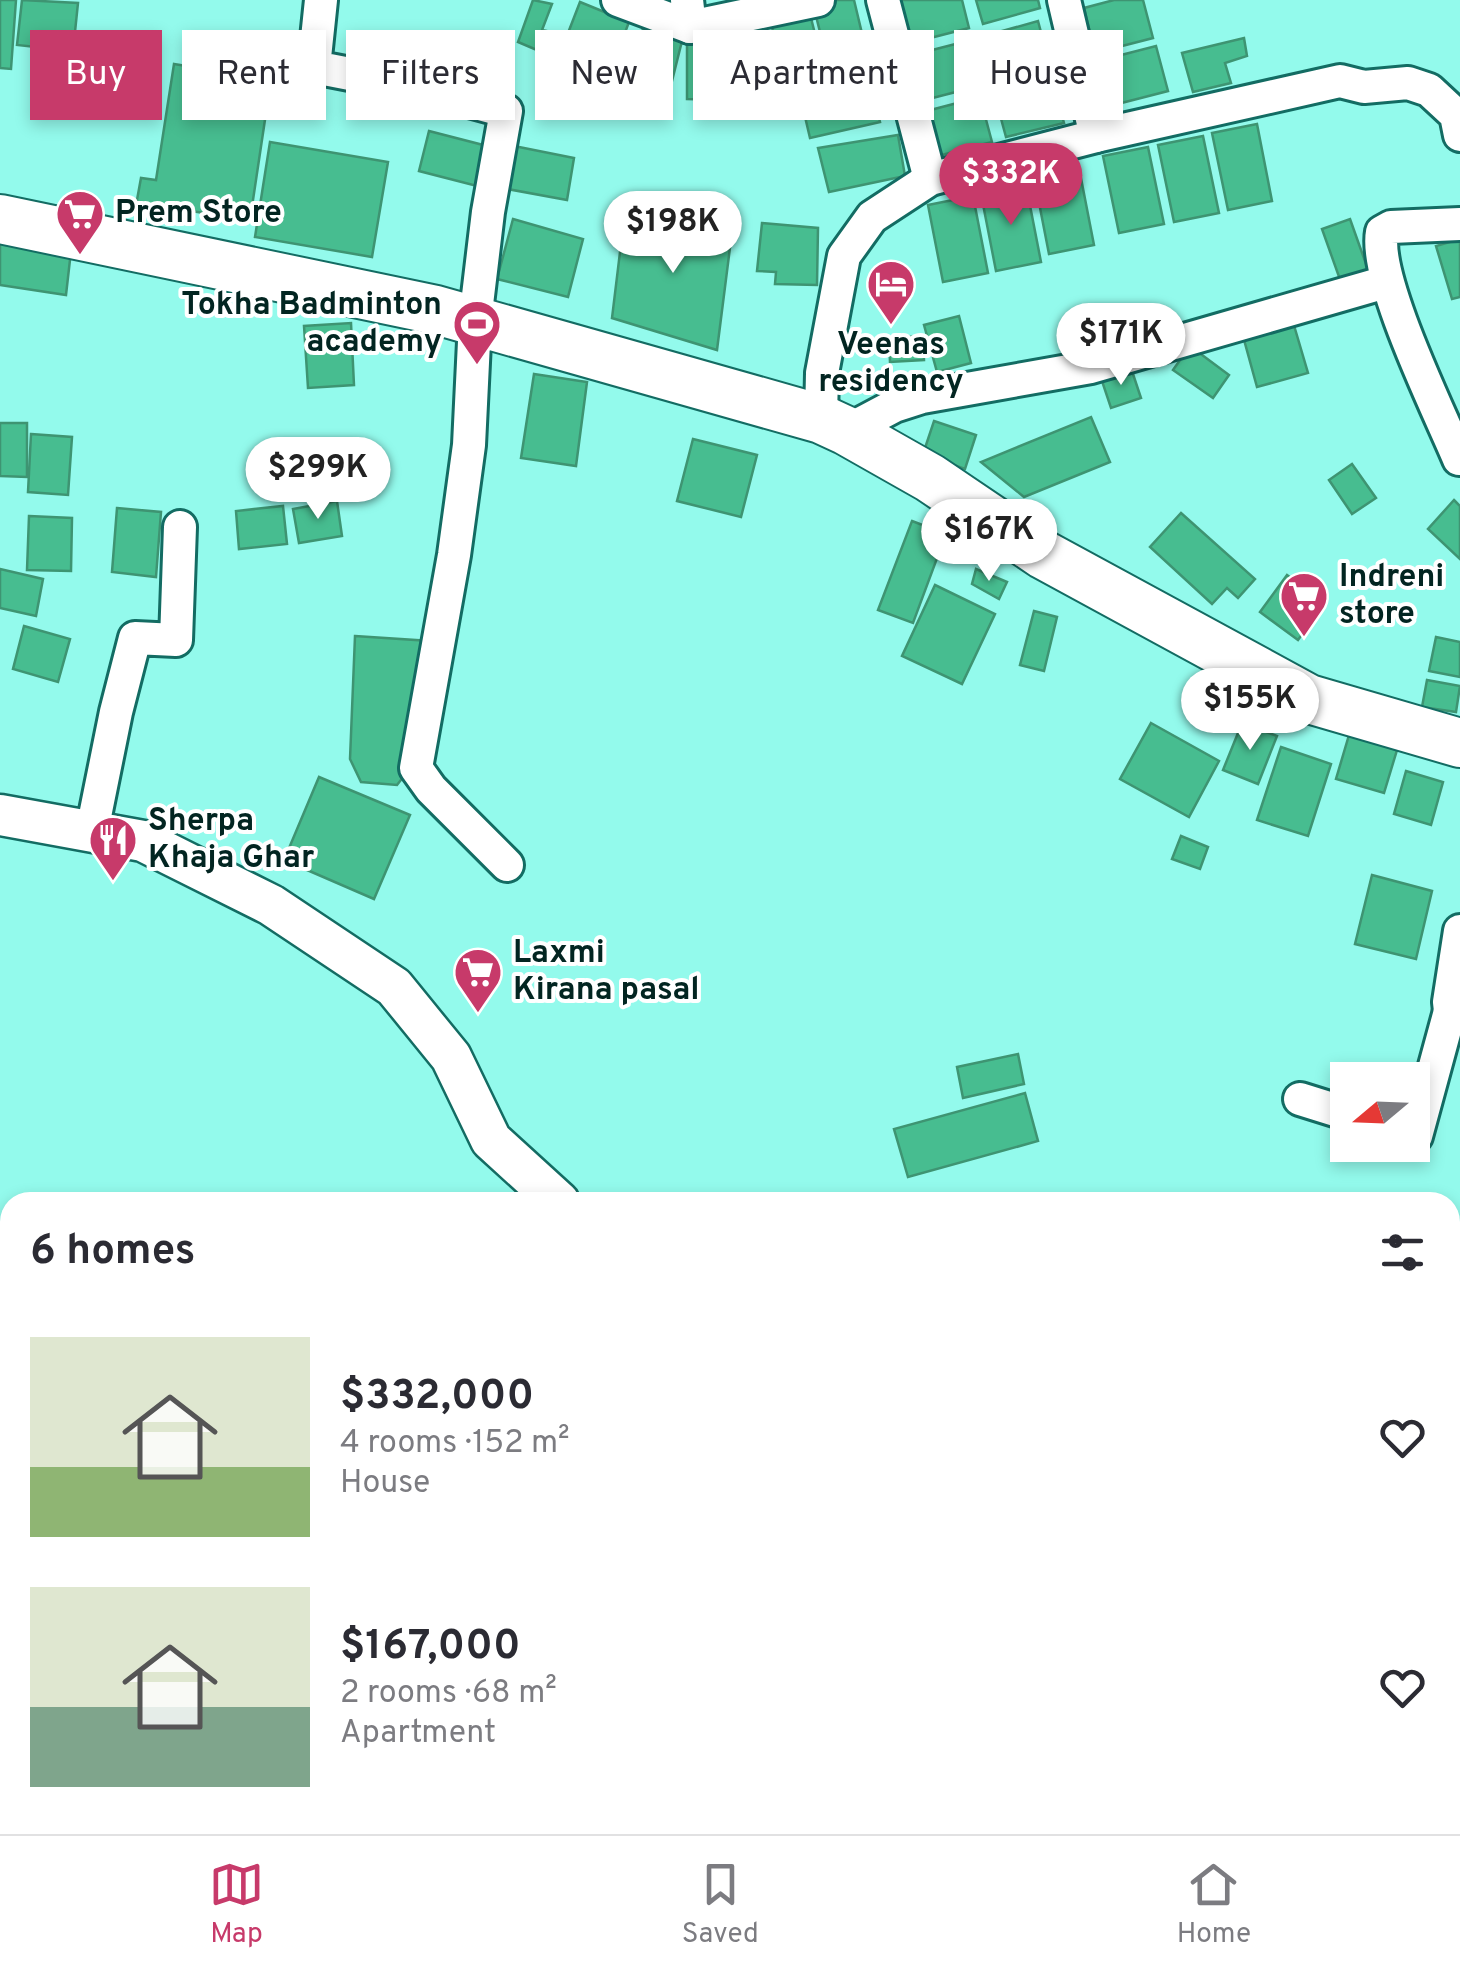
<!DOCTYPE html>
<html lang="en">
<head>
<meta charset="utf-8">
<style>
	:root { --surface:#fff; --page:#f2f2f3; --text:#2b2b33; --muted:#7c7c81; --line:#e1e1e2; --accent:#c73a6a }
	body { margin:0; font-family:Overpass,sans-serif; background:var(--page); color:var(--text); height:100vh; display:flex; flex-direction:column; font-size:38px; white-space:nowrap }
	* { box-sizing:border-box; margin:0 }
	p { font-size:32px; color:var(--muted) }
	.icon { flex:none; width:55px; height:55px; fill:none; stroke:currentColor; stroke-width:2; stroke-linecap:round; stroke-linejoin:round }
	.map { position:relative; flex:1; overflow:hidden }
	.side { position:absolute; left:0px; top:1192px; width:1460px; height:642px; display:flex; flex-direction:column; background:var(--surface); border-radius:30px 30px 0 0; box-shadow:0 5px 15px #0003 }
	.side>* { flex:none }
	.top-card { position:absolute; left:30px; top:30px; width:1400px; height:90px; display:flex; gap:20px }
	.needle { width:65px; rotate:251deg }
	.controls { position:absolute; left:1330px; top:1062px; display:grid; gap:20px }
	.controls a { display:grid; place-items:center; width:100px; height:100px; border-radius:0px; background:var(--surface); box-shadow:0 5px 15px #0003; font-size:50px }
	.price { position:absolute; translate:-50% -85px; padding:0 22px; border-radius:35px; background:#fff; color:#222; font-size:32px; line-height:65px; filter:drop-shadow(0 2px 5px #0008) }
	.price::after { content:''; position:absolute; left:50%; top:60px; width:30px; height:22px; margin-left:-15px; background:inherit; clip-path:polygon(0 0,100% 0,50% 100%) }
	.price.active { background:var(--accent); color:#fff }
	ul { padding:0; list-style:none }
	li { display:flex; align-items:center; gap:30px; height:250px; padding:0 30px }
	li span { display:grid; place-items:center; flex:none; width:280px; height:200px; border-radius:0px; color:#555 }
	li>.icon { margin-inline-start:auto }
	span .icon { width:120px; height:120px; fill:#fffc; stroke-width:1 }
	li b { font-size:42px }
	h2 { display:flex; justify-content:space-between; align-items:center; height:120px; padding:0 30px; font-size:42px }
	.tag { padding:0 35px; border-radius:0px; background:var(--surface); box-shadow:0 5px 15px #0003; font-size:35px; line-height:90px }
	.tag.active { background:var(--accent); color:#fff }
	.tabs { display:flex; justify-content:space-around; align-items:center; height:140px; border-top:2px solid var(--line); background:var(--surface); font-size:28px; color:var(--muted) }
	.tabs a { display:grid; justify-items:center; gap:5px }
	.tabs .active { color:var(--accent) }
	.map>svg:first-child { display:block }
	.building { fill:#47bd90; stroke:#3e9472; stroke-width:2.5 }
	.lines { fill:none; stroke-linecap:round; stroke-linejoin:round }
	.service-casing { stroke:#136c63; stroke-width:22 }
	.minor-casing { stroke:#136c63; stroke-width:38 }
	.tertiary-casing { stroke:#136c63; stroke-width:45 }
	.secondary-casing { stroke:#136c63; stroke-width:52 }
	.service { stroke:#fff; stroke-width:18 }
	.minor { stroke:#fff; stroke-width:32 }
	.tertiary { stroke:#fff; stroke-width:40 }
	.secondary { stroke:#fff; stroke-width:48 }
	.labels { text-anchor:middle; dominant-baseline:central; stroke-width:8; stroke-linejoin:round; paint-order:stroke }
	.poi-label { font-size:32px; font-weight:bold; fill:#022521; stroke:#fff; text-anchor:start }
</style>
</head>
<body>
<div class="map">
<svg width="1460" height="1834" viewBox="0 0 1460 1834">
	<rect width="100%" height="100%" fill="#93faec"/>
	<!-- building -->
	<g class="building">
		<path d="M 0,0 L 16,0 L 11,69 L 0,68 Z"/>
		<path d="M 22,0 L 78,3 L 73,51 L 17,45 Z"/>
		<path d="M 533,0 L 552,4 L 542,30 L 560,34 L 551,56 L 518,42 Z"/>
		<path d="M 829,0 L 854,0 L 870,67 L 831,76 L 813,4 Z"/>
		<path d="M 900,0 L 962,0 L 969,28 L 911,43 Z"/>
		<path d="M 976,0 L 1038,0 L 1040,8 L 983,24 Z"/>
		<path d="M 1114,0 L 1143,0 L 1153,38 L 1095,53 L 1084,8 Z"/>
		<path d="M 580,2 L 629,22 L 603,91 L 553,72 Z"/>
		<path d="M 808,6 L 826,78 L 787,88 L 769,15 Z"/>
		<path d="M 645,20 L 685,29 L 667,101 L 628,92 Z"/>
		<path d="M 764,20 L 781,92 L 742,102 L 725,29 Z"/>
		<path d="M 1038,21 L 1050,66 L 992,81 L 981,37 Z"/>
		<path d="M 1244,38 L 1247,56 L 1225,63 L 1231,83 L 1193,92 L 1182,53 Z"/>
		<path d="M 687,39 L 723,39 L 723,100 L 687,99 Z"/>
		<path d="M 967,41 L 979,86 L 921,101 L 909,56 Z"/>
		<path d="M 1156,46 L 1168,91 L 1110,106 L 1098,61 Z"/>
		<path d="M 174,64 L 224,72 L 219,106 L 266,113 L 250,220 L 191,211 L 190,220 L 135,211 L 141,178 L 156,180 Z"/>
		<path d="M 869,76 L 880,122 L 810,138 L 799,91 Z"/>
		<path d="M 1052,78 L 1064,123 L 1006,137 L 994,93 Z"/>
		<path d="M 980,97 L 992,142 L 934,157 L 923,112 Z"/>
		<path d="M 1257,124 L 1272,201 L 1228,210 L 1212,133 Z"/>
		<path d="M 429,131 L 487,146 L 477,186 L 419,171 Z"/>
		<path d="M 898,135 L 905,176 L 829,192 L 818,148 Z"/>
		<path d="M 1203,136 L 1219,213 L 1174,222 L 1158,145 Z"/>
		<path d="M 270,142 L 388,162 L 372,257 L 255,237 Z"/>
		<path d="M 509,145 L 574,158 L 567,200 L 502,188 Z"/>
		<path d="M 1148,147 L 1164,224 L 1119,233 L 1103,156 Z"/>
		<path d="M 1079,168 L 1094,245 L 1049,254 L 1034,177 Z"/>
		<path d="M 1026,185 L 1041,262 L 996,271 L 981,194 Z"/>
		<path d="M 973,196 L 988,273 L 943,282 L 928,205 Z"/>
		<path d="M 625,211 L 733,224 L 717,350 L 612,318 Z"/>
		<path d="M 513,219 L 583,239 L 568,297 L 497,279 Z"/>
		<path d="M 1350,219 L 1371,278 L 1343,288 L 1322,229 Z"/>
		<path d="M 762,223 L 818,228 L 817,285 L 775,284 L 776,272 L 757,271 Z"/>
		<path d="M 1460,239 L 1460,297 L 1452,299 L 1436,246 Z"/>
		<path d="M 0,241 L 71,251 L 66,295 L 0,285 Z"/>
		<path d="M 959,316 L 971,363 L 937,372 L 924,325 Z"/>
		<path d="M 1293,322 L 1308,373 L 1257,387 L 1243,336 Z"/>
		<path d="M 351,323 L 354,385 L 308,388 L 304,326 Z"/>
		<path d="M 923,336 L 924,360 L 890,362 L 889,338 Z"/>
		<path d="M 1190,346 L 1229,375 L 1213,398 L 1173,370 Z"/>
		<path d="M 1131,368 L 1141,398 L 1111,408 L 1101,378 Z"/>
		<path d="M 534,374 L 587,382 L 576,466 L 521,458 Z"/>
		<path d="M 1091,417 L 1110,462 L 1024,497 L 981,462 Z"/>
		<path d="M 934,421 L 976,435 L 965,469 L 923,454 Z"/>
		<path d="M 0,423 L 27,423 L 27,477 L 0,476 Z"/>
		<path d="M 31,434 L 72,437 L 68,495 L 28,492 Z"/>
		<path d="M 693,439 L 757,455 L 741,517 L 677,501 Z"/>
		<path d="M 1352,464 L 1376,498 L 1352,514 L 1329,480 Z"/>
		<path d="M 1454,500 L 1460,506 L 1460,559 L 1428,529 Z"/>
		<path d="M 337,501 L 342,536 L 299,543 L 293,509 Z"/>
		<path d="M 283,506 L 287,544 L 239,549 L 236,511 Z"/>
		<path d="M 117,508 L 161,512 L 156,577 L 112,572 Z"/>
		<path d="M 1181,513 L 1255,579 L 1238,598 L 1227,588 L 1212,604 L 1150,547 Z"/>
		<path d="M 29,516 L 72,518 L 71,571 L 27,570 Z"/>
		<path d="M 912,521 L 946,534 L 913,623 L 878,610 Z"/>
		<path d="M 0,569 L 43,579 L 36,616 L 0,608 Z"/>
		<path d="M 976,569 L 1007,582 L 999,599 L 972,584 Z"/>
		<path d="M 1287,575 L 1325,603 L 1298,640 L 1260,612 Z"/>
		<path d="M 935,585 L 995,614 L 962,684 L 902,656 Z"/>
		<path d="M 1034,611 L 1057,617 L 1044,671 L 1020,665 Z"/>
		<path d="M 24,626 L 70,639 L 58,682 L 13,669 Z"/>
		<path d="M 355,636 L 430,641 L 411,767 L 397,785 L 361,782 L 350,759 Z"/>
		<path d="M 1436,637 L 1460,642 L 1460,677 L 1429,671 Z"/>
		<path d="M 1427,680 L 1460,686 L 1456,712 L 1422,707 Z"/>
		<path d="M 1151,723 L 1219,761 L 1189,817 L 1120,779 Z"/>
		<path d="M 1242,723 L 1277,736 L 1258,784 L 1223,770 Z"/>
		<path d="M 1349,735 L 1397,750 L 1384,793 L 1336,779 Z"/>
		<path d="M 1281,747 L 1331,764 L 1308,836 L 1257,820 Z"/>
		<path d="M 1406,771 L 1443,782 L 1431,825 L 1394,814 Z"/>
		<path d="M 319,777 L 410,815 L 374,899 L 284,860 Z"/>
		<path d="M 1181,836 L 1208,847 L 1200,869 L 1172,859 Z"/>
		<path d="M 1372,875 L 1432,891 L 1416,959 L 1355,944 Z"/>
		<path d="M 1018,1054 L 1024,1084 L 963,1098 L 957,1067 Z"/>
		<path d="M 1025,1093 L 1038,1141 L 908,1177 L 894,1129 Z"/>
		<path d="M 4,1783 L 10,1805 L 10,1819 L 0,1822 L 0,1784 Z"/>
		<path d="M 76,1825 L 144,1825 L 145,1832 L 78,1834 Z"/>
		<path d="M 208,1825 L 219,1825 L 221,1834 L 173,1834 Z"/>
		<path d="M 264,1825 L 329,1825 L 331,1831 L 321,1834 L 267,1834 Z"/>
	</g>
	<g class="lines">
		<!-- service casing -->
		<g class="service-casing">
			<g id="service">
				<path d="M 0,1540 L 10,1549"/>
				<path d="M 0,1652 L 10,1637"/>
				<path d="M 0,1717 L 10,1726"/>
				<path d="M 59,1825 L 61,1834"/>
				<path d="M 250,1825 L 251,1834"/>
			</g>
		</g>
		<!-- minor casing -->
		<g class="minor-casing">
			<g id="minor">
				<path d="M 321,0 L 314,67 L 417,87 L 506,111 L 488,212 L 475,321 L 469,445 L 454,555 L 416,768 L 431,789 L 507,865"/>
				<path d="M 618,0 L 690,27 L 687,0"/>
				<path d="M 883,0 L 930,179"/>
				<path d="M 1064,0 L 1096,136"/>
				<path d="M 690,27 L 818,0"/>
				<path d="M 821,419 L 822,373 L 844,256 L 872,217 L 930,179 L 1096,136 L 1340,81 L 1364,87 L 1408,83 L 1429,90 L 1456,115 L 1460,135"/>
				<path d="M 847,431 L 894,406 L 922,397 L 1091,367 L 1386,282"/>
				<path d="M 1459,459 C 1439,411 1373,278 1382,232 L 1391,227 L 1460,224"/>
				<path d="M 92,831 L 116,712 L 135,638 L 176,640 L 180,527"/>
				<path d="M 1460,931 L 1449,1002 L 1450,1011 L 1460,1015"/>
				<path d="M 1300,1099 L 1348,1114"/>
				<path d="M 1412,1134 L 1416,1136 L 1450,1011"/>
				<path d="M 1450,1529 L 1460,1537"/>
				<path d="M 1450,1749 L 1460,1750"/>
				<path d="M 565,1825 L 568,1834"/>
			</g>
		</g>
		<!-- tertiary casing -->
		<g class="tertiary-casing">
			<g id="tertiary">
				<path d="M 0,815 L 143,841 L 271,905 L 394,987 L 451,1057 L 491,1140 L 559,1202"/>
				<path d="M 1450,1436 L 1460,1440"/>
			</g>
		</g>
		<!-- secondary casing -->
		<g class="secondary-casing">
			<path id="secondary" d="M 0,219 L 436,310 L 821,419 L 847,431 L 930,478 L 1044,555 L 1309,699 L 1460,743"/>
		</g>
		<!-- service -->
		<use href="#service" class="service"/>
		<!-- minor -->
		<use href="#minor" class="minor"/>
		<!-- tertiary -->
		<use href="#tertiary" class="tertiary"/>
		<!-- secondary -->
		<use href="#secondary" class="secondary"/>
	</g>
	<!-- icons -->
	<defs>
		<g id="supermarket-pin" transform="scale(2.5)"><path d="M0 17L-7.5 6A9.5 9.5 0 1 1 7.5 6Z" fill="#c73a6a" stroke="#fff"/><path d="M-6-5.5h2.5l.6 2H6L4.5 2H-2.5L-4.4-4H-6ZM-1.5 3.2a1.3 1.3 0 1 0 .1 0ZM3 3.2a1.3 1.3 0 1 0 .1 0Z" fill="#fff"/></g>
		<g id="hotel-pin" transform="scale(2.5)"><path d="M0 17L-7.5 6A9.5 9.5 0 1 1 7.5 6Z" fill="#c73a6a" stroke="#fff"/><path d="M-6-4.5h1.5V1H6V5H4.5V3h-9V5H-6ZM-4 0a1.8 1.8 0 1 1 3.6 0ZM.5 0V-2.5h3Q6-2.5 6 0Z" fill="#fff"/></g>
		<g id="stadium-pin" transform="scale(2.5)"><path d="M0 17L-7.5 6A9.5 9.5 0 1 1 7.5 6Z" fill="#c73a6a" stroke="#fff"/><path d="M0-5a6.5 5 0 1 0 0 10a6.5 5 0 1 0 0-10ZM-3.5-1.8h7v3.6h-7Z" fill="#fff"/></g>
		<g id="restaurant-pin" transform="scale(2.5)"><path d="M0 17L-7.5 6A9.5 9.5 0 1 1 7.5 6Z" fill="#c73a6a" stroke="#fff"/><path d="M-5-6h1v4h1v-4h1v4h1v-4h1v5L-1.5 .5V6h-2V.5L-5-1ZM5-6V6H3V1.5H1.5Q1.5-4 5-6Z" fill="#fff"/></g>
	</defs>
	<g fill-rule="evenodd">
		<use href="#supermarket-pin" x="80" y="214"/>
		<use href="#hotel-pin" x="891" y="284"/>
		<use href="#stadium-pin" x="477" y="324"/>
		<use href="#supermarket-pin" x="1304" y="596"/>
		<use href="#restaurant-pin" x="113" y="840"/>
		<use href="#supermarket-pin" x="478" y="972"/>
	</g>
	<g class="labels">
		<!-- poi labels -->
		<g class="poi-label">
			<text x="115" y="214">Prem Store</text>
			<text x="442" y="306" text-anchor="end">Tokha Badminton<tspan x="442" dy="37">academy</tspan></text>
			<text x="891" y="346" text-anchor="middle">Veenas<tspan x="891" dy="37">residency</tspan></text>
			<text x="1339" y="578">Indreni<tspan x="1339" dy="37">store</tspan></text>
			<text x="148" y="822">Sherpa<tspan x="148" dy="37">Khaja Ghar</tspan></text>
			<text x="513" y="954">Laxmi<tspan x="513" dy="37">Kirana pasal</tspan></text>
		</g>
	</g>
</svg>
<div class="controls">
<a><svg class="needle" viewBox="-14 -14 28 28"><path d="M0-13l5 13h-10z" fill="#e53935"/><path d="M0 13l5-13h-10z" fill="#7c7c81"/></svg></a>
</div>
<b class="price active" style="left:1011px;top:228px">$332K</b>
<b class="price" style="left:673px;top:276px">$198K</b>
<b class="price" style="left:1121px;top:388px">$171K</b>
<b class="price" style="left:318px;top:522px">$299K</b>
<b class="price" style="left:989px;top:584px">$167K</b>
<b class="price" style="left:1250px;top:753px">$155K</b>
<div class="top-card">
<a class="tag active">Buy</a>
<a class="tag">Rent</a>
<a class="tag">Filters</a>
<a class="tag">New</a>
<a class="tag">Apartment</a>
<a class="tag">House</a>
</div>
<section class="side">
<h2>6 homes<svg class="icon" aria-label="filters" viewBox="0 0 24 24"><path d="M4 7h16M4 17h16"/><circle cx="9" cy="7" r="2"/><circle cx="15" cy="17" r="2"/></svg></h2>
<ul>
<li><span style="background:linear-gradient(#dfe7d0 65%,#8fb573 0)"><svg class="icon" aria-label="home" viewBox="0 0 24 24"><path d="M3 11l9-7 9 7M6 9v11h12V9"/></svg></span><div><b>$332,000</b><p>4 rooms · 152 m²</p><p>House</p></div><svg class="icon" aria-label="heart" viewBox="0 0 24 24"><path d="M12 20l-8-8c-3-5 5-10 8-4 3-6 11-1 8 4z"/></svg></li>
<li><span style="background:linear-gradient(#dfe7d0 60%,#7fa58c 0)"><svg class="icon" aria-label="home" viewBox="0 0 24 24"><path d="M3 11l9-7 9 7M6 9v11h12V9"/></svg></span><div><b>$167,000</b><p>2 rooms · 68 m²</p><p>Apartment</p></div><svg class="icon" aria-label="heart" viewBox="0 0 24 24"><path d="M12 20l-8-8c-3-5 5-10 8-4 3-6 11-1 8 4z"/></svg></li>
</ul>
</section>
</div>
<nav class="tabs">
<a class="active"><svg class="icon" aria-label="map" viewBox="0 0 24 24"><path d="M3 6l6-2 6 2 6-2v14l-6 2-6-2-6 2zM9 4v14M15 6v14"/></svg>Map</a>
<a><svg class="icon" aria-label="saved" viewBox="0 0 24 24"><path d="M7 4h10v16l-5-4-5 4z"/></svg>Saved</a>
<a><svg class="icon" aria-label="home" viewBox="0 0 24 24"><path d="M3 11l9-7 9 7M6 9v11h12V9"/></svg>Home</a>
</nav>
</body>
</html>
